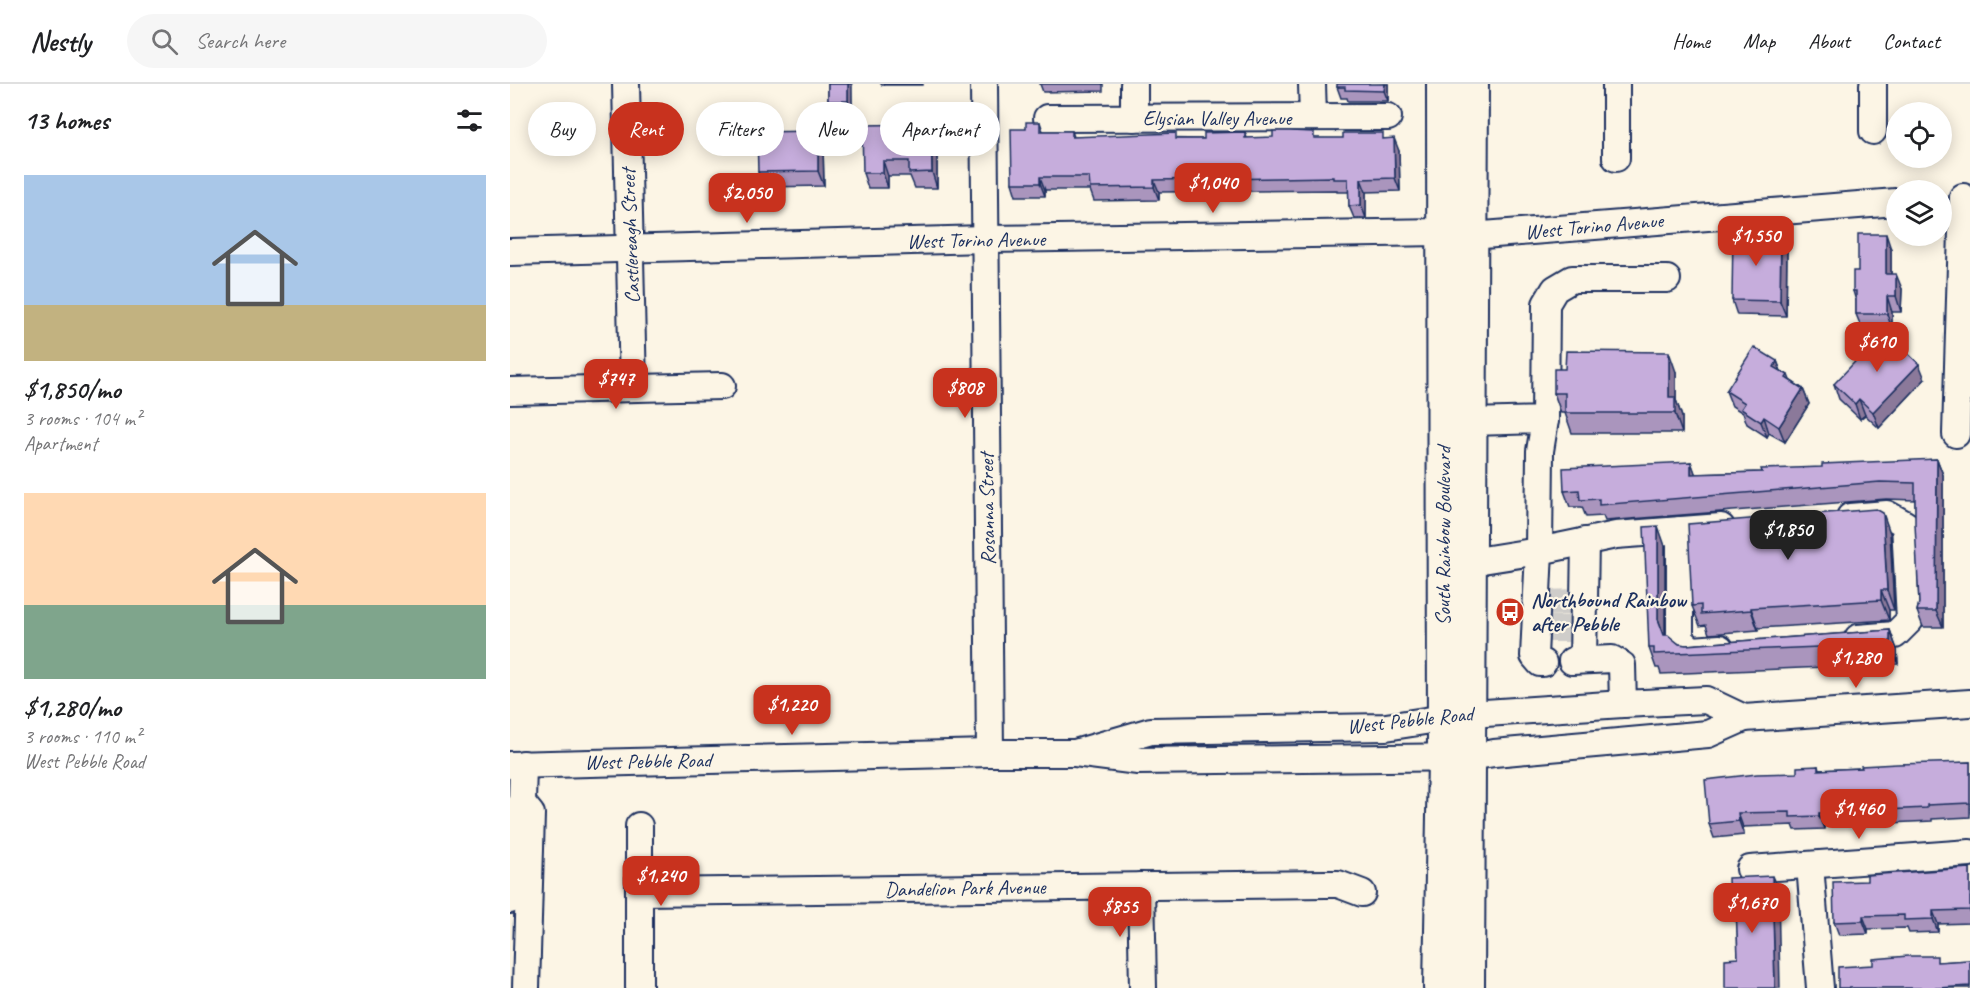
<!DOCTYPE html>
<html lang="en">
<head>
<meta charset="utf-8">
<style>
	:root { --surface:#fff; --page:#f6f6f6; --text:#202124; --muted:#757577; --line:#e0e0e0; --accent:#c8321e }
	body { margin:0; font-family:Caveat,sans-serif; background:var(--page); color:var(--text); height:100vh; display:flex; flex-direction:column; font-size:22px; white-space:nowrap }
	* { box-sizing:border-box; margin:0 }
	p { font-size:20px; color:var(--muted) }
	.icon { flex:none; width:33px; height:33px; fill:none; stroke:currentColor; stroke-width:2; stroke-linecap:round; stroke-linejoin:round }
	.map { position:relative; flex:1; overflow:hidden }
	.sheet { display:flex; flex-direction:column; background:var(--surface); width:510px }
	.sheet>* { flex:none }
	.guide { position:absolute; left:18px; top:18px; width:570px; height:54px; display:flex; gap:12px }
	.tools { position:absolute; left:1376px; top:18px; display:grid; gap:12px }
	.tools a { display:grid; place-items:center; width:66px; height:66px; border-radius:50%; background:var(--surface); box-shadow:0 3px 15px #0003; font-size:30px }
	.price { position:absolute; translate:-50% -51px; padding:0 14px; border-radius:12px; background:var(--accent); color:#fff; font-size:20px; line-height:39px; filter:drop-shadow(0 2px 3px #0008) }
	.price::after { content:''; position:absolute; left:50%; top:36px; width:18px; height:14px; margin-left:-9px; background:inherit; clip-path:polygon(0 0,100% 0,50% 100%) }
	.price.active { background:#222; color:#fff }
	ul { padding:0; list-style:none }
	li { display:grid; align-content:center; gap:12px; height:318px; padding:0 24px }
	li span { display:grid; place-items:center; height:186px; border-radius:0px; color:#555 }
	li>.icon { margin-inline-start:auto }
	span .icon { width:108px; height:108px; fill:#fffc; stroke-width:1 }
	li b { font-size:26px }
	h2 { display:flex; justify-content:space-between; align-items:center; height:72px; padding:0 24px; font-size:26px }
	.pill { padding:0 21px; border-radius:27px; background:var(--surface); box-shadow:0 3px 15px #0003; font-size:21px; line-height:54px }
	.pill.active { background:var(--accent); color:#fff }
	header { display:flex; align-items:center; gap:36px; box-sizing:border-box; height:84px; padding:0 30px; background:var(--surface); border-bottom:2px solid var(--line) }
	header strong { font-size:28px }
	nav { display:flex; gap:33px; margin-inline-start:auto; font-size:21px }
	.search { width:420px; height:54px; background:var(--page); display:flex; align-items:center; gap:15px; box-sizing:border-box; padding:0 21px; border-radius:33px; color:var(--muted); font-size:22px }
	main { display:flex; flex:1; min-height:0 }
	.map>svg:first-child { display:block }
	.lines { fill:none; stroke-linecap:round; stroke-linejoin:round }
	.minor-tunnel { stroke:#cfcdca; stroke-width:26; stroke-dasharray:26 13; stroke-linecap:butt }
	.minor-casing { stroke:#1b2f5e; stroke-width:30 }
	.major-casing { stroke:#1b2f5e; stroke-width:36 }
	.minor { stroke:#fcf5e5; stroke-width:26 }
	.major { stroke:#fcf5e5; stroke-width:32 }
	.wall { fill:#aa95bd; stroke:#1b2f5e; stroke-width:1.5 }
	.shaded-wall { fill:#8b799a; stroke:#1b2f5e; stroke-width:1.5 }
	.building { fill:#c6addc; stroke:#1b2f5e; stroke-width:1.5 }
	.labels { text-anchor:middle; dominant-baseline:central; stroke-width:4.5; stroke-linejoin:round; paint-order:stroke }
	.street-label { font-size:21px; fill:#1b2f5e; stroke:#fcf5e5 }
	.poi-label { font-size:21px; font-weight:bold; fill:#1b2f5e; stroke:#fcf5e5; text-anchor:start }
</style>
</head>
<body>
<header>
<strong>Nestly</strong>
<div class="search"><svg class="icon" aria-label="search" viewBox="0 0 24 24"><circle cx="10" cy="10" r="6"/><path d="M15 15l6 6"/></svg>Search here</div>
<nav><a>Home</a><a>Map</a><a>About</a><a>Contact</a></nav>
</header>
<main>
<section class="sheet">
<h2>13 homes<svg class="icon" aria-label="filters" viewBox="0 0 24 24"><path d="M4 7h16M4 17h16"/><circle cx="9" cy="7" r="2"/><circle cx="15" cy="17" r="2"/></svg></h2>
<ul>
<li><span style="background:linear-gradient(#a9c7e8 70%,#c2b280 0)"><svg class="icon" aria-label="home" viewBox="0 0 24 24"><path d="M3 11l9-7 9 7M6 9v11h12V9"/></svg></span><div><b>$1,850/mo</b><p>3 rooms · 104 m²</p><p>Apartment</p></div></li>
<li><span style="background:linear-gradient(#ffd9b3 60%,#7fa58c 0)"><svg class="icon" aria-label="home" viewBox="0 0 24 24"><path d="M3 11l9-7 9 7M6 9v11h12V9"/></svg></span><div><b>$1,280/mo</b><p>3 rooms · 110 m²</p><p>West Pebble Road</p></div></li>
</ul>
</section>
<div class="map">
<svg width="1460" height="904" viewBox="0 0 1460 904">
	<rect width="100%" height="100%" fill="#fcf5e5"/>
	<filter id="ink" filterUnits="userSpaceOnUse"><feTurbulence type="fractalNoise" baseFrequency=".0167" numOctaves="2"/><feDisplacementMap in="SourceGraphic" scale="12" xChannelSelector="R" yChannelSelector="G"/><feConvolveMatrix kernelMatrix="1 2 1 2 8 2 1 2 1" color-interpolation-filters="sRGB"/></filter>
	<g filter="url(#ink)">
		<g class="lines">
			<!-- minor-tunnel -->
			<g class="minor-tunnel">
				<path d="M 1033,519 L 1063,518"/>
				<path d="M 1033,545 L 1062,545"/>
			</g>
			<!-- minor casing -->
			<g class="minor-casing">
				<g id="minor">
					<path d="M 116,0 L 123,304"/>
					<path d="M 474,0 L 480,669"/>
					<path d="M 624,0 L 624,34"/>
					<path d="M 802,0 L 803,33"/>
					<path d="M 1106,0 L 1106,74"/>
					<path d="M 537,34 L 878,33"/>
					<path d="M 1363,47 L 1363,0"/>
					<path d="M 961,152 L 1386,118"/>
					<path d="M 0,168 L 475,155 L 933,148"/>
					<path d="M 0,307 L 212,302"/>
					<path d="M 961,338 L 1035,336 L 1036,220 L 1045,205 L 1062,195 L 1157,195"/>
					<path d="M 1446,350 L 1453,113"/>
					<path d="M 1340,433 L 1377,430 L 1395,440 L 1400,536 L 1385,551 L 1348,554"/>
					<path d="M 1170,446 L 1170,555 L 1182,566 L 1210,564"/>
					<path d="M 960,478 L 1029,467 L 1030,367 L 1035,336"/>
					<path d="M 1073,576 L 1075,457"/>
					<path d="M 1062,577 L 1102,575 L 1112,581 L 1113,620"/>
					<path d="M 1033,579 L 1030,579 L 1024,572 L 1029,467 L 1106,451 L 1211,443"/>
					<path d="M 1234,634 L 1460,619"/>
					<path d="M 0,681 L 480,669 L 565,669 L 628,677 L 960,673 L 984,669 L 1198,650 L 1234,634 L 1196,616 L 1113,620 L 960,630 L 876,643 L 641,647 L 565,669"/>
					<path d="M 12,719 L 21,730 L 16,904"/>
					<path d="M 129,742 L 129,904"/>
					<path d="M 1300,781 L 1310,904"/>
					<path d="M 1240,785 L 1460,769"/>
					<path d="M 631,802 L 633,904"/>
					<path d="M 129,808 L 816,800 L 828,800 L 852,809"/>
					<path d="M 0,816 L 3,731 L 12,719 L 13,680"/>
				</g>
			</g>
			<!-- major casing -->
			<g class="major-casing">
				<g id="major">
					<path d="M 930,904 L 934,674 L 933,0"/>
					<path d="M 958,904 L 962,0"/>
				</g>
			</g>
			<!-- minor -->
			<use href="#minor" class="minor"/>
			<!-- major -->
			<use href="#major" class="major"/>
		</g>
		<!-- wall -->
		<g class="wall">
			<path d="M 318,0 L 341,0 L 342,27 L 322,27 L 318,17 Z"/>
			<path d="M 371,0 L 413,0 L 413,1 L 372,1 Z"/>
			<path d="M 530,0 L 593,0 L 593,7 L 533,8 Z"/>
			<path d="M 878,0 L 878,17 L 838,17 L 837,14 L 831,14 L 827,3 Z"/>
			<path d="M 530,38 L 533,47 L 562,47 L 564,53 L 694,55 L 735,48 L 737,54 L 875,55 L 889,67 L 890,107 L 856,108 L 856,134 L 844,134 L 839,122 L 839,108 L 827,108 L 827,106 L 649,108 L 649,116 L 584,117 L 580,106 L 535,106 L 535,112 L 506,112 L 502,99 L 516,45 Z"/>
			<path d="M 421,40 L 427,55 L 427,104 L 405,104 L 400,92 L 378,92 L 378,104 L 358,104 L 353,89 Z"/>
			<path d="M 308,47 L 313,63 L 314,102 L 254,103 L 248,88 Z"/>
			<path d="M 1271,150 L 1277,165 L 1276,232 L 1227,231 L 1222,216 Z"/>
			<path d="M 1381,165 L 1381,190 L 1392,205 L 1391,228 L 1382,228 L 1382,245 L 1352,245 L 1346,230 L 1346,217 L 1343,207 L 1348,187 Z"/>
			<path d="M 1267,277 L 1271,287 L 1278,291 L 1280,296 L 1293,305 L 1299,320 L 1275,358 L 1259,349 L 1257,353 L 1237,340 L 1233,329 L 1222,322 L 1216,307 Z"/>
			<path d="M 1166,288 L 1166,316 L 1172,333 L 1172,349 L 1062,349 L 1055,329 L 1051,329 L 1044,309 Z"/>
			<path d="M 1415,295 L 1369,344 L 1355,331 L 1350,335 L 1329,315 L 1324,300 Z"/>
			<path d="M 1427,375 L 1433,391 L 1433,543 L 1413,543 L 1407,527 L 1409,519 L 1405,416 L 1376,415 L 1095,437 L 1093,432 L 1076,433 L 1072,423 L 1060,423 L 1054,407 L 1181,378 L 1185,390 L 1252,388 Z"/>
			<path d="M 1380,449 L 1384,526 L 1379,526 L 1379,536 L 1248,544 L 1248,546 L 1199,550 L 1196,541 L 1190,542 L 1182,522 Z"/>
			<path d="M 1155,462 L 1155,551 L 1169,560 L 1176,561 L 1380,546 L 1387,566 L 1388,580 L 1151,590 L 1149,584 L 1146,584 L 1139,564 Z"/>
			<path d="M 1460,678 L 1460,733 L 1422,735 L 1422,737 L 1314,742 L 1314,745 L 1285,746 L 1283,741 L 1233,743 L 1234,751 L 1204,754 L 1199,740 L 1287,689 L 1308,682 L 1309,686 L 1352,684 Z"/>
			<path d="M 1460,784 L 1460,839 L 1428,840 L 1428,848 L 1399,849 L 1397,844 L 1358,845 L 1358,850 L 1329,851 L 1324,838 L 1357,797 Z"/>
			<path d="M 1268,806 L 1228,874 L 1227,837 L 1225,837 L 1219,822 Z"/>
			<path d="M 1460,876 L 1460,904 L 1328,904 L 1430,878 Z"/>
		</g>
		<!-- shaded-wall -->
		<g class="shaded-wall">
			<path d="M 338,0 L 341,0 L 342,1 L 342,27 L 338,17 Z"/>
			<path d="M 875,0 L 878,0 L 878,17 L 874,7 Z"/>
			<path d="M 421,40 L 427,55 L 427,104 L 422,88 Z"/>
			<path d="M 308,47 L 313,63 L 314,102 L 308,87 Z"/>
			<path d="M 884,54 L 889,67 L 890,107 L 885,94 Z"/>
			<path d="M 373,77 L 378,92 L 378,104 L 373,89 Z"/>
			<path d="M 530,93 L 535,106 L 535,112 L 530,99 Z"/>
			<path d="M 851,95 L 856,108 L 856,134 L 851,121 Z"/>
			<path d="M 644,96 L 649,108 L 649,116 L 644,103 Z"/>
			<path d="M 1271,150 L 1277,165 L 1276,232 L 1270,217 Z"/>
			<path d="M 1376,150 L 1381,165 L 1381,205 L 1376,190 Z"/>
			<path d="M 1386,190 L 1392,205 L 1391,228 L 1386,212 Z"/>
			<path d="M 1377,212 L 1382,228 L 1382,245 L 1377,230 Z"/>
			<path d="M 1159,268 L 1166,288 L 1166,316 L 1172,333 L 1172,349 L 1159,313 Z"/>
			<path d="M 1267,277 L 1273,293 L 1264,283 Z"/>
			<path d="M 1409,280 L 1415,295 L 1369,344 L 1363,328 Z"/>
			<path d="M 1293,305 L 1299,320 L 1275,358 L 1269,343 Z"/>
			<path d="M 1349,315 L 1355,331 L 1350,335 L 1345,320 Z"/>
			<path d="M 1254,333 L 1259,349 L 1257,353 L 1251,338 Z"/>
			<path d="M 1427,375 L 1433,391 L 1433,543 L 1426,527 Z"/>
			<path d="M 1181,378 L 1187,394 L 1181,390 Z"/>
			<path d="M 1373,429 L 1380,449 L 1384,526 L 1377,506 Z"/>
			<path d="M 1148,442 L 1155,462 L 1155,555 L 1148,535 Z"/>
			<path d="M 1371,506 L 1379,526 L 1379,536 L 1371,516 Z"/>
			<path d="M 1241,524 L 1248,544 L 1248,546 L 1241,526 Z"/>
			<path d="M 1380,546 L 1387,566 L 1388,580 L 1380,560 Z"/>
			<path d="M 1228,729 L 1233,743 L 1234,751 L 1229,737 Z"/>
			<path d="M 1309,729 L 1314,742 L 1314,745 L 1309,732 Z"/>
			<path d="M 1262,792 L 1268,806 L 1270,904 L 1265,904 Z"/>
			<path d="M 1423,827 L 1428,840 L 1428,848 L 1423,835 Z"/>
			<path d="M 1353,832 L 1358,845 L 1358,850 L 1353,837 Z"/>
		</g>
		<!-- building -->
		<g class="building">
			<rect x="318" y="0" width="20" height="17"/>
			<path d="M 827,0 L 875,0 L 874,7 L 835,6 L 835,3 L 827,3 Z"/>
			<path d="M 516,38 L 530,38 L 530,47 L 562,47 L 562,53 L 666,49 L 666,55 L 694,55 L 694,49 L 735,48 L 735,54 L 763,53 L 763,47 L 780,47 L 804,48 L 804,54 L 833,54 L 833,49 L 873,49 L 873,55 L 884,54 L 885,94 L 851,95 L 851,121 L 839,122 L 838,95 L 823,95 L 823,93 L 644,96 L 644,103 L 580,104 L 579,93 L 530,93 L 530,99 L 502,99 L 501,45 L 516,45 Z"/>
			<path d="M 421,40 L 422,88 L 399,89 L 399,77 L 373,77 L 373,89 L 353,89 L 352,41 Z"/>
			<path d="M 308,47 L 308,87 L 248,88 L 247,48 Z"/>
			<path d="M 1223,149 L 1271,150 L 1270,217 L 1222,216 Z"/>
			<path d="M 1348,150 L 1376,150 L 1376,190 L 1386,190 L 1386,212 L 1377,212 L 1377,230 L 1346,230 L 1346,207 L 1343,207 L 1343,187 L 1348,187 Z"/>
			<path d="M 1374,247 L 1409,280 L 1363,328 L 1349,315 L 1345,320 L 1324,300 Z"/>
			<path d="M 1244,263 L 1267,277 L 1264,283 L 1278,291 L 1276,294 L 1293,305 L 1269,343 L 1254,333 L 1251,338 L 1231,325 L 1235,319 L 1216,307 Z"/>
			<path d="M 1056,267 L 1159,268 L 1159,313 L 1165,313 L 1165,329 L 1055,329 L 1055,309 L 1044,309 L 1044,285 L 1055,285 Z"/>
			<path d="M 1427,375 L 1426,527 L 1407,527 L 1409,519 L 1405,440 L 1405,399 L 1370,398 L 1089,421 L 1089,415 L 1070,416 L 1069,406 L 1054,407 L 1053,384 L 1181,378 L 1181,390 L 1252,388 L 1251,385 L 1312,383 L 1312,380 Z"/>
			<path d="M 1366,425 L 1373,429 L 1377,506 L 1371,506 L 1371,516 L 1241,524 L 1241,526 L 1191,530 L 1191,521 L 1182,522 L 1178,440 Z"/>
			<path d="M 1148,442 L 1148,535 L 1154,551 L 1158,551 L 1169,560 L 1176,561 L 1380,546 L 1380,560 L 1144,570 L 1144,564 L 1139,564 L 1134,443 Z"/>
			<path d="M 1460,678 L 1460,719 L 1417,721 L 1417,724 L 1309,729 L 1309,732 L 1280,733 L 1280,728 L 1228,729 L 1229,737 L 1199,740 L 1195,696 L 1247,690 L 1287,689 L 1287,683 L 1308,682 L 1308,686 L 1352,684 L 1351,682 L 1387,680 Z"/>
			<path d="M 1460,784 L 1460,826 L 1423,827 L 1423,835 L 1394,836 L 1394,831 L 1353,832 L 1353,837 L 1324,838 L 1323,798 L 1357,797 L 1357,791 Z"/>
			<path d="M 1262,792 L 1265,904 L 1215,904 L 1215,875 L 1228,874 L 1226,822 L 1219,822 L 1218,794 Z"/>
			<path d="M 1398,872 L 1427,872 L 1427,878 L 1460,876 L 1460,902 L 1428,904 L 1328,904 L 1328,883 L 1363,881 L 1363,875 Z"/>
		</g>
	</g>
	<!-- icons -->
	<defs>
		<g id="bus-disc" transform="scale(1.5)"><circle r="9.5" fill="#c8321e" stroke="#fcf5e5"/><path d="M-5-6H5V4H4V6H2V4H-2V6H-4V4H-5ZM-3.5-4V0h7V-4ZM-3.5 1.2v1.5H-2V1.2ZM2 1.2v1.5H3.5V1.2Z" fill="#fff"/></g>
	</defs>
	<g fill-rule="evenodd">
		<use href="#bus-disc" x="1000" y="528"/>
	</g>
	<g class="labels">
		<!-- street labels -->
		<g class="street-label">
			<text x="707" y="34">Elysian Valley Avenue</text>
			<text transform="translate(1084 142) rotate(-5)">West Torino Avenue</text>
			<text transform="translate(120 152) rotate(-92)">Castlereagh Street</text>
			<text transform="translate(466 156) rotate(-1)">West Torino Avenue</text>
			<text transform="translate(477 425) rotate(-91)">Rosanna Street</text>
			<text transform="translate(933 452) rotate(-90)">South Rainbow Boulevard</text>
			<text transform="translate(900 636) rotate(-6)">West Pebble Road</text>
			<text transform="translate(138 677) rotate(-1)">West Pebble Road</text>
			<text transform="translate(455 804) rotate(-1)">Dandelion Park Avenue</text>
		</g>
		<!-- poi labels -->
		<g class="poi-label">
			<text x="1021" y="516">Northbound Rainbow<tspan x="1021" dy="24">after Pebble</tspan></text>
		</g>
	</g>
</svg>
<div class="tools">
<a><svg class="icon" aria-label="locate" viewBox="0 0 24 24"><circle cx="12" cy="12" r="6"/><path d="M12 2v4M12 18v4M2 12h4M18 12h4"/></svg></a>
<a><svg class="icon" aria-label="layers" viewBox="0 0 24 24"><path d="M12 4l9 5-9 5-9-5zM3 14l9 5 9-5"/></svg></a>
</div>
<b class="price" style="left:703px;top:130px">$1,040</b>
<b class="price" style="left:237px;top:140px">$2,050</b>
<b class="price" style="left:1246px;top:183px">$1,550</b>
<b class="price" style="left:1367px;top:289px">$610</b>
<b class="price" style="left:106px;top:326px">$747</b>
<b class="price" style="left:455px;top:335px">$808</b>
<b class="price active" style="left:1278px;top:477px">$1,850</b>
<b class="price" style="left:1346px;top:605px">$1,280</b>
<b class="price" style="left:282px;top:652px">$1,220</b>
<b class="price" style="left:1349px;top:756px">$1,460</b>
<b class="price" style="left:151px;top:823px">$1,240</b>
<b class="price" style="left:1242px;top:850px">$1,670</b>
<b class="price" style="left:610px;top:854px">$855</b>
<div class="guide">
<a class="pill">Buy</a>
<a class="pill active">Rent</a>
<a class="pill">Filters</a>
<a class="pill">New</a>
<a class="pill">Apartment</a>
</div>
</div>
</main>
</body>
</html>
